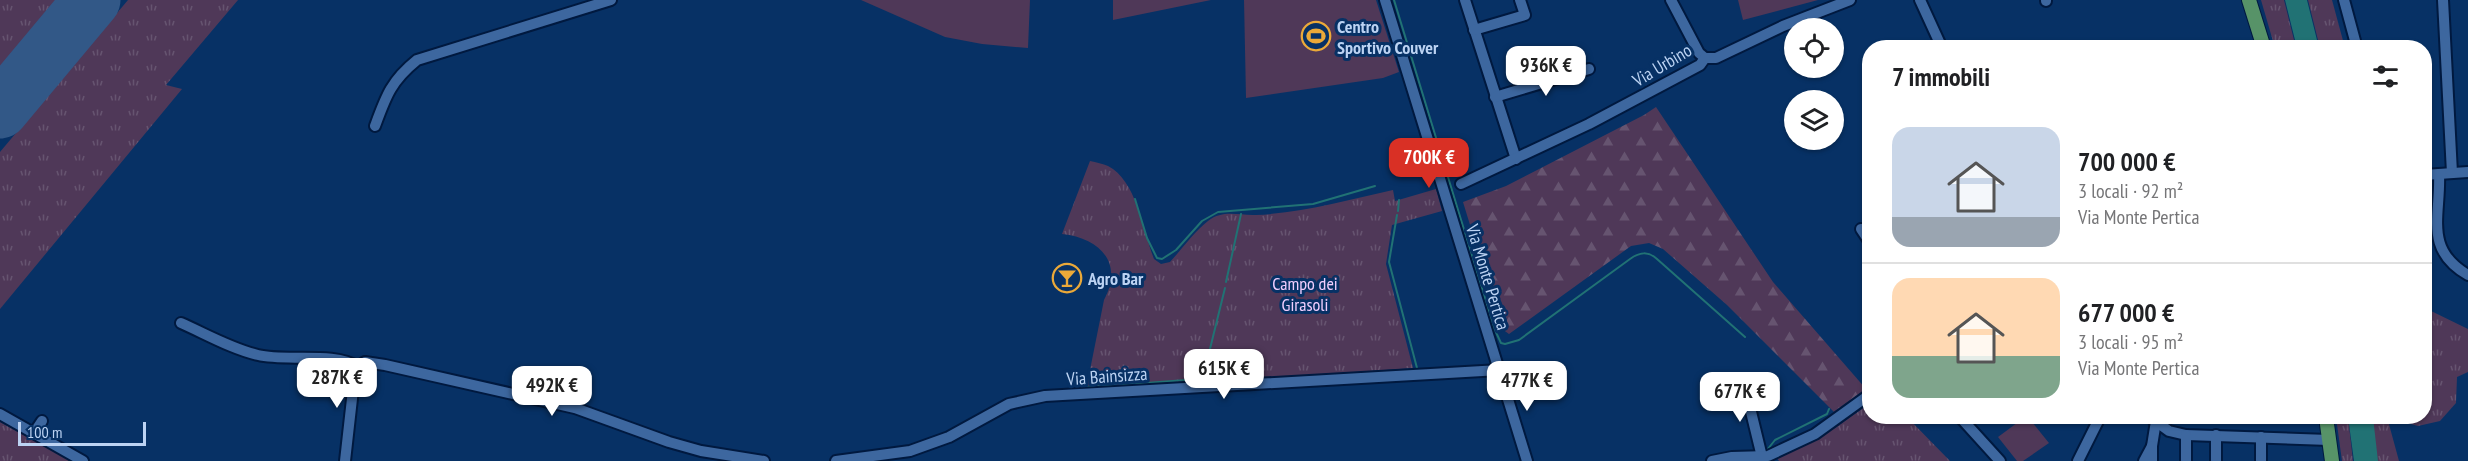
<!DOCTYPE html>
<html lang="it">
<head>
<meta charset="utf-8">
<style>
	:root { --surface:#fff; --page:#f6f6f6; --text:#202124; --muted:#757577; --line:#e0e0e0; --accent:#d93025 }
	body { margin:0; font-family:"PT Sans Narrow",sans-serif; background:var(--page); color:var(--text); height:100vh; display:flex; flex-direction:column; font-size:22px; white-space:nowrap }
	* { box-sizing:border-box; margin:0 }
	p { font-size:20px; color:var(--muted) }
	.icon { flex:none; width:33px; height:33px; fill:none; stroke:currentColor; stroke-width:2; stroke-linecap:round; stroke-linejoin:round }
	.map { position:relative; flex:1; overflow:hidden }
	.details { position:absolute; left:1862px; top:40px; width:570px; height:384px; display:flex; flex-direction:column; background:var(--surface); border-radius:24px; box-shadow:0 2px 4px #0004 }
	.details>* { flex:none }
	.tools { position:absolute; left:1784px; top:18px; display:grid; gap:12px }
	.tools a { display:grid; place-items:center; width:60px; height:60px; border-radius:50%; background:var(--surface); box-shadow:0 2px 4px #0004; font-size:30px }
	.scale { position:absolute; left:18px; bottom:15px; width:128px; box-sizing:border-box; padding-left:6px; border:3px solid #bcd3f3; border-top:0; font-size:16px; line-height:21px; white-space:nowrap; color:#bcd3f3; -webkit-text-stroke:4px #073165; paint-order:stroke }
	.price { position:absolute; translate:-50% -51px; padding:0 14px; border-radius:12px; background:#fff; color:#222; font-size:20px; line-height:39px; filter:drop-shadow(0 2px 3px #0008) }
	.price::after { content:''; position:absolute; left:50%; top:36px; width:18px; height:14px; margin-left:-9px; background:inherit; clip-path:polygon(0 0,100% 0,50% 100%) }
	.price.on { background:var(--accent); color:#fff }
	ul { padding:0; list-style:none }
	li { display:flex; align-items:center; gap:18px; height:150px; padding:0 30px }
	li+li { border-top:2px solid var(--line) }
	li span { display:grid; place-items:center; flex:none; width:168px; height:120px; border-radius:18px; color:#555 }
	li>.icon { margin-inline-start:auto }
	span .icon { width:72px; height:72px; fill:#fffc; stroke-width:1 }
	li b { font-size:26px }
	h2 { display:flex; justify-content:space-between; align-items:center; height:72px; padding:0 30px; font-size:26px }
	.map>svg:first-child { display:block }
	.grass { fill:url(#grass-tufts) }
	.forest { fill:url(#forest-firs) }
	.pitch { fill:#4f3858 }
	.water { fill:#217274 }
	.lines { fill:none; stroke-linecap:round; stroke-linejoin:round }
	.stream { stroke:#217274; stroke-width:2 }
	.runway { stroke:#325887; stroke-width:57 }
	.minor-casing { stroke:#00193f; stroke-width:14 }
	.major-casing { stroke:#00193f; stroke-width:16 }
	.minor { stroke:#3d679f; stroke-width:10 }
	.major { stroke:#579368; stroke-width:14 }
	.labels { text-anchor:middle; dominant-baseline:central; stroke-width:6; stroke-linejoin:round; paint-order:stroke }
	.poi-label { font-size:18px; font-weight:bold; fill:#bcd3f3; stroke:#073165; text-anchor:start }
	.street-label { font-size:18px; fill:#bcd3f3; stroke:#073165 }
	.park-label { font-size:18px; fill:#f1cefe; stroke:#073165 }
</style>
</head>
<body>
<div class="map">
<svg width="2468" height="461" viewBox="0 0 2468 461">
	<defs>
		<pattern id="grass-tufts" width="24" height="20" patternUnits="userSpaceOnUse" patternTransform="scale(1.5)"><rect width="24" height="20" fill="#4f3858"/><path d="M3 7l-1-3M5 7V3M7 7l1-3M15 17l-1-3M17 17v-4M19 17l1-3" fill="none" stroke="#665470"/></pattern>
		<pattern id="forest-firs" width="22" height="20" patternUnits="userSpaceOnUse" patternTransform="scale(1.5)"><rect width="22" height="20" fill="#4f3858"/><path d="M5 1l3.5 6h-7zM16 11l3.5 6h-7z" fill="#665470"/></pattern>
	</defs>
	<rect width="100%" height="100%" fill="#073165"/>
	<!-- grass -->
	<g class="grass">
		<path d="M 0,0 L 57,0 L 0,69 Z"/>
		<path d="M 128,0 L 238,0 L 166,85 L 182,89 L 0,309 L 0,152 Z"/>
		<path d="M 2261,0 L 2284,0 L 2296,48 L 2275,48 Z"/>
		<path d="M 2308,0 L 2332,0 L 2345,48 L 2320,48 Z"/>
		<path d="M 1090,161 C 1096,162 1103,164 1108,166 C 1137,181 1143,231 1154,259 L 1161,264 L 1170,262 C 1182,249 1194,232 1208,221 C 1224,209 1239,216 1256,215 C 1302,213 1348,200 1393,190 L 1395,201 L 1436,189 L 1442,211 L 1392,225 L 1386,264 L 1413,368 L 1211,382 L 1214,370 L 1206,368 L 1200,382 L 1086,390 L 1104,300 C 1124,263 1100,238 1062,234 Z"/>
		<path d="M 2424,303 L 2429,310 L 2468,329 L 2468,372 L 2457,377 L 2456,403 L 2440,421 L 2418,426 L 2397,420 L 2396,417 L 2424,417 Z"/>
		<path d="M 1869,404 L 1869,417 L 1907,417 L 1950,461 L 1779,461 L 1777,458 L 1835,428 Z"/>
		<path d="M 2336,417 L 2348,417 L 2353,461 L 2342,461 Z"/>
		<path d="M 2367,417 L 2387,417 L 2399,461 L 2375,461 Z"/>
		<path d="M 0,422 L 71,461 L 0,461 Z"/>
	</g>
	<!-- forest -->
	<path class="forest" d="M 1656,107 L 1773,282 L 1866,389 L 1834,412 L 1727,305 L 1663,249 L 1649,243 L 1631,246 L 1509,334 L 1502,329 L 1463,202 L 1506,186 L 1644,115 Z"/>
	<!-- pitch -->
	<g class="pitch">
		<path d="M 861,0 L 1030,0 L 1028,48 L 982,44 L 945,37 Z"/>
		<path d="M 1113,0 L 1211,0 L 1113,20 Z"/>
		<path d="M 1244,0 L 1376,0 L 1399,72 L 1383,78 L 1246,98 Z"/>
		<path d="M 1738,0 L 1818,0 L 1743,20 Z"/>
		<path d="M 2025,417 L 2028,417 L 2049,443 L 2023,461 L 2017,461 L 1998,437 Z"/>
	</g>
	<!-- water -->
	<g class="water">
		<path d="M 2285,0 L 2307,0 L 2319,48 L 2297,48 Z"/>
		<path d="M 2348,417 L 2373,417 L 2378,461 L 2354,461 Z"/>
	</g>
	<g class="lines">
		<!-- stream -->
		<g class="stream">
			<path d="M 1394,0 L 1494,328 L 1501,343 L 1505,344 L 1519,340 L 1630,259 C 1640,252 1648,251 1657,259 L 1745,337"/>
			<path d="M 1135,199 L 1147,238 L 1157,258 L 1162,259 L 1176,250 L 1202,221 L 1218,212 L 1313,204 L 1375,186"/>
			<path d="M 1398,211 L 1399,200"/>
			<path d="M 1397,215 L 1389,262 L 1417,368"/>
			<path d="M 1226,282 L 1241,214"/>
			<path d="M 1207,361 L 1225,288"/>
			<path d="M 1120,385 L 1199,379 L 1206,365"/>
			<path d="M 1088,387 L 1116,385"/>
			<path d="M 1767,450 L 1775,440 L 1827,414 L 1829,409"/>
		</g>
		<!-- runway -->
		<path class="runway" d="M 0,110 L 92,0"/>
		<!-- minor casing -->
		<g class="minor-casing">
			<g id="minor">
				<path d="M 1385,0 L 1527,461"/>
				<path d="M 1465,0 L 1516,159"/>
				<path d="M 1671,0 L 1699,53 L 1705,58"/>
				<path d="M 1920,0 L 1942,48"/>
				<path d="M 2046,0 L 2046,1"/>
				<path d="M 2344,0 L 2357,48"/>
				<path d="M 2443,0 L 2452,173"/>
				<path d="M 1474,30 L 1525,15 L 1520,0"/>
				<path d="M 1705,58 L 1716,58 L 1783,26 L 1850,0"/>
				<path d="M 1495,97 L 1589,69"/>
				<path d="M 375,126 C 386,96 391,81 417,60 L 611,0"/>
				<path d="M 2439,174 C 2441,215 2423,249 2468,275"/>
				<path d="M 2424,175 L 2468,172"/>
				<path d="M 1461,184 L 1589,124 L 1700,65 L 1705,58"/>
				<path d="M 1861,229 L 1869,241"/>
				<path d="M 181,323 C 206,334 232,349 258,355 C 287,362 334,351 358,367"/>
				<path d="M 358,367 L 365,362 L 385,365 L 575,408 L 669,442 L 701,451 L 764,461"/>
				<path d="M 1743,379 L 1763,461"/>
				<path d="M 0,414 L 83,461"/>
				<path d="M 1960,417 L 2000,461"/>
				<path d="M 2150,417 L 2169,431 L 2186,435 L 2329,440"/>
				<path d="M 34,433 L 42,421"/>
				<path d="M 2186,435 L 2186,461"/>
				<path d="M 2261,437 L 2261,461"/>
				<path d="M 2152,446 L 2156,421"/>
				<path d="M 345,461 L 355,372 L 358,367"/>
				<path d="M 836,461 L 910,451 L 949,437 L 1009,404 L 1045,396 L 1500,370"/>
				<path d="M 1712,461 L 1732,457 L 1768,456 L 1815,434 L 1869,395"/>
				<path d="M 2078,461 L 2100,417"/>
				<path d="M 2144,461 L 2152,446 L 2152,461"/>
				<path d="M 2216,461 L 2216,435"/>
			</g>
		</g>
		<!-- major casing -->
		<g class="major-casing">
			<g id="major">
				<path d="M 2249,0 L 2264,48"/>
				<path d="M 2326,417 L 2332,461"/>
			</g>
		</g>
		<!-- minor -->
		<use href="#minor" class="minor"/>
		<!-- major -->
		<use href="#major" class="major"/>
	</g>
	<!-- icons -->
	<defs>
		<g id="stadium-ring" transform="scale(1.5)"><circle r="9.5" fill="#073165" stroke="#eba939" stroke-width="1.5"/><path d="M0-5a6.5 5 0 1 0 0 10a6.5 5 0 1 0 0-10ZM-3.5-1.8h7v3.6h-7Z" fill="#eba939"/></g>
		<g id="bar-ring" transform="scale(1.5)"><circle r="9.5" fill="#073165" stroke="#eba939" stroke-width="1.5"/><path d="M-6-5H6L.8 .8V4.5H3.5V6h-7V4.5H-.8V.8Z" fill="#eba939"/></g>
	</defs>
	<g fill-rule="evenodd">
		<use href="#stadium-ring" x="1316" y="36"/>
		<use href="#bar-ring" x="1067" y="278"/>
	</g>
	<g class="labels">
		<!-- poi labels -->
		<g class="poi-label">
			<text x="1337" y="26">Centro<tspan x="1337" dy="21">Sportivo Couver</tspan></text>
			<text x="1088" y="278">Agro Bar</text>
		</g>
		<!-- street labels -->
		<g class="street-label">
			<text transform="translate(1662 65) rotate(-31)">Via Urbino</text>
			<text transform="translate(1488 277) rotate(73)">Via Monte Pertica</text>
			<text transform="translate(1107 376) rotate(-4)">Via Bainsizza</text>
		</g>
		<!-- park labels -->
		<g class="park-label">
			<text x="1305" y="283">Campo dei<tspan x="1305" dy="21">Girasoli</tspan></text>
		</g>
	</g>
</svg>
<div class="tools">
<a><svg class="icon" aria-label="locate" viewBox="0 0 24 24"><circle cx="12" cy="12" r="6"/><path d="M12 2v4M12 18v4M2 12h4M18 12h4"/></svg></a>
<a><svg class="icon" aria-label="layers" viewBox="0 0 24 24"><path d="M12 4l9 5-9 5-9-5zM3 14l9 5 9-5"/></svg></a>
</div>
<div class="scale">100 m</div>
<b class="price" style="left:1546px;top:97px">936K €</b>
<b class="price on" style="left:1429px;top:189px">700K €</b>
<b class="price" style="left:1224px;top:400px">615K €</b>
<b class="price" style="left:337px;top:409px">287K €</b>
<b class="price" style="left:1527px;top:412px">477K €</b>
<b class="price" style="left:552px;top:417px">492K €</b>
<b class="price" style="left:1740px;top:423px">677K €</b>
<section class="details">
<h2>7 immobili<svg class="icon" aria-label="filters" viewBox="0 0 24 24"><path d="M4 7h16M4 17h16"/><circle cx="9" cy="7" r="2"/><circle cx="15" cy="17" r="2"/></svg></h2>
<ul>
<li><span style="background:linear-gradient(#c9d6e8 75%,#9aa5b1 0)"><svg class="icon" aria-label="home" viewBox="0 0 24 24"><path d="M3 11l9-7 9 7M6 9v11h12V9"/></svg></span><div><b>700 000 €</b><p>3 locali · 92 m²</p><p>Via Monte Pertica</p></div></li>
<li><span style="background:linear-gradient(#ffd9b3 65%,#7fa58c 0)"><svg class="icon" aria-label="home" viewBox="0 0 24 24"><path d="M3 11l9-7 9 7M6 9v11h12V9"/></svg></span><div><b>677 000 €</b><p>3 locali · 95 m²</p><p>Via Monte Pertica</p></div></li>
</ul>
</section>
</div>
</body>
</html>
